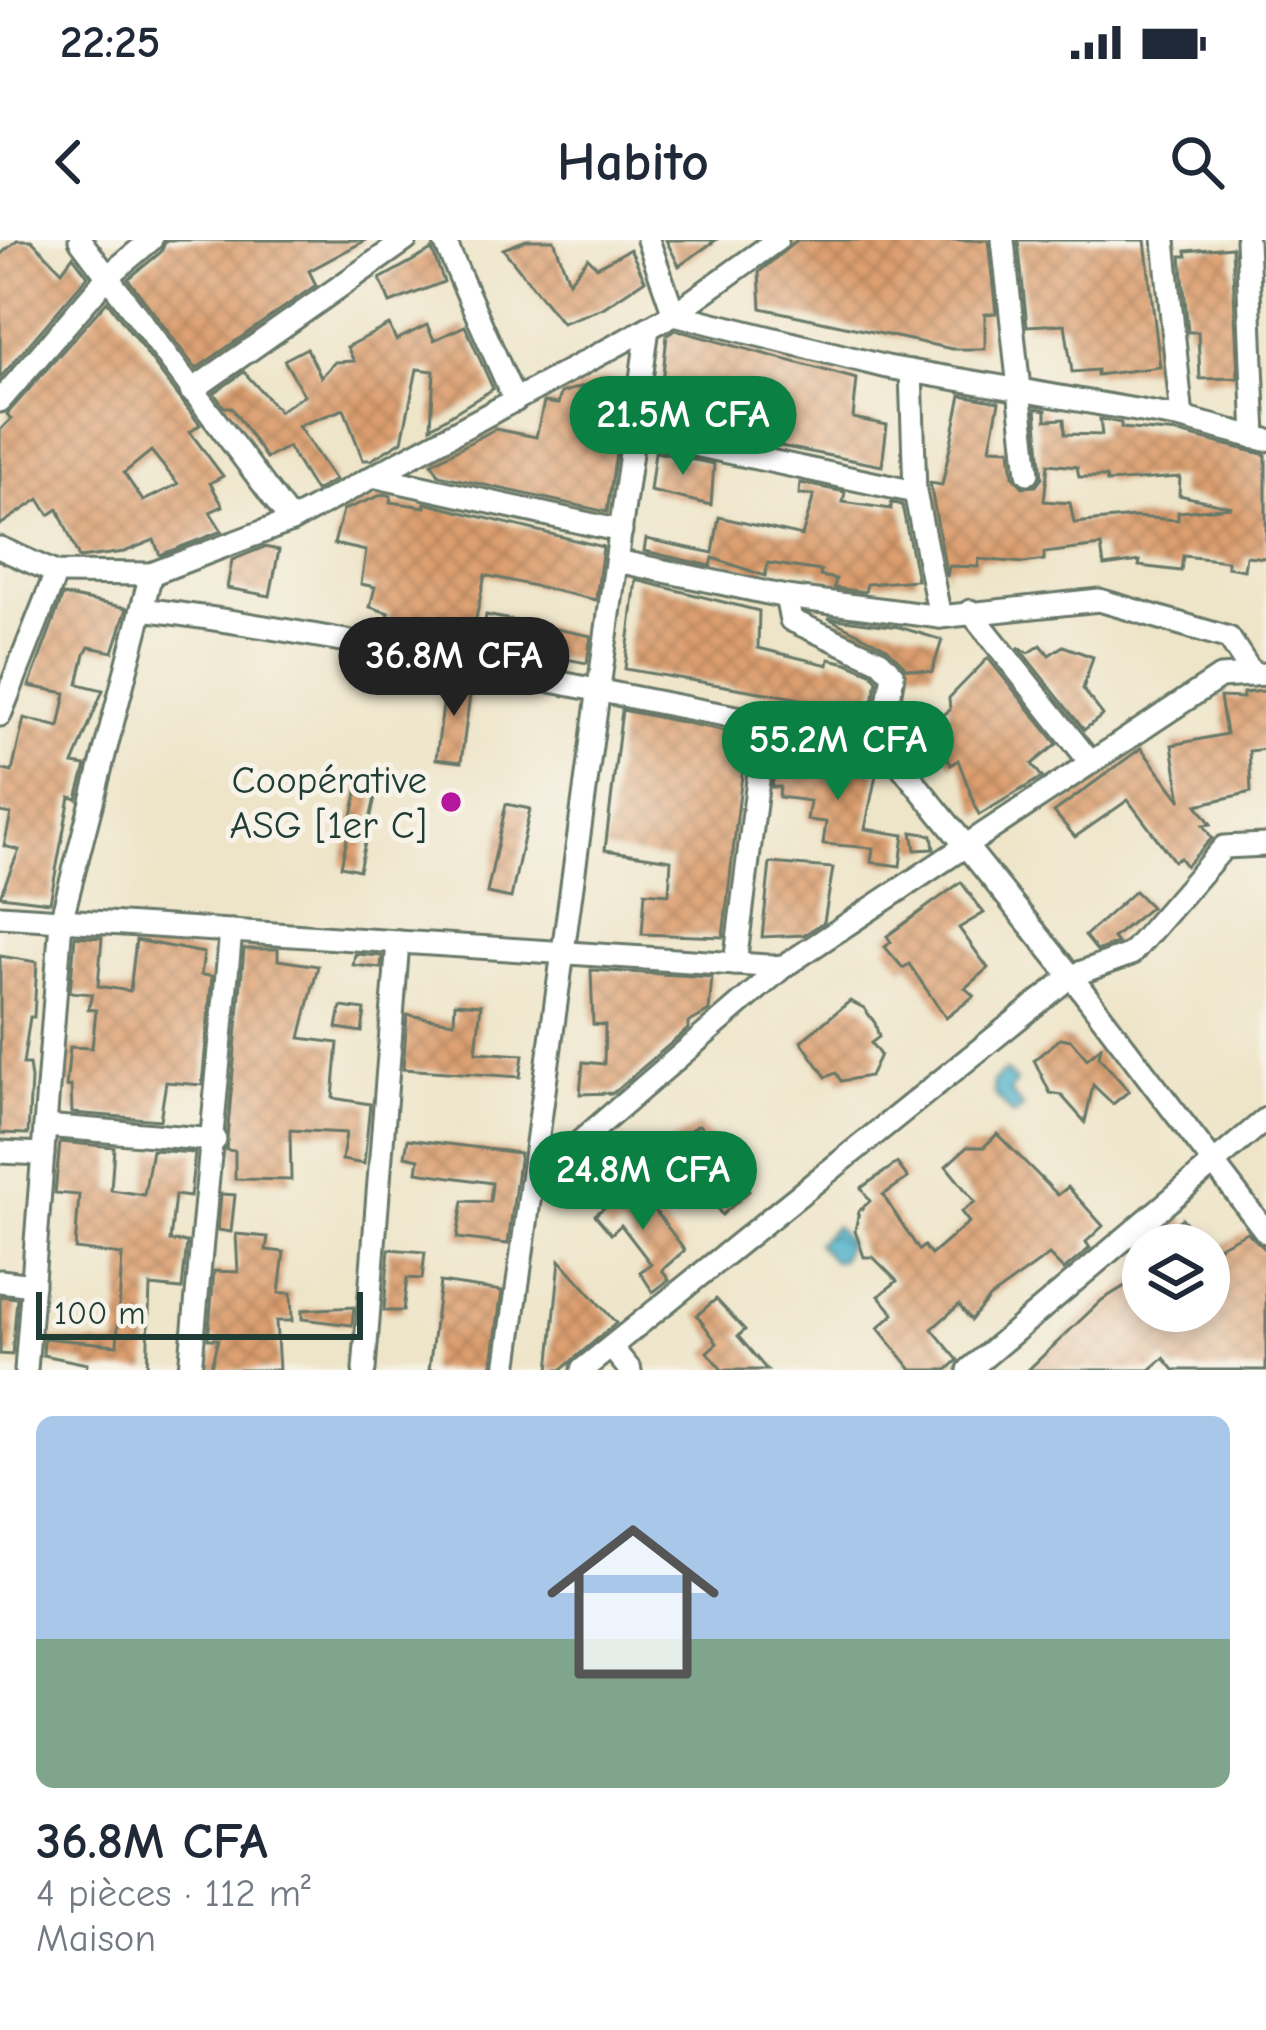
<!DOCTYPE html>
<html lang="fr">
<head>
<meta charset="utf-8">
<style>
	:root { --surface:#fff; --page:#f2f2f3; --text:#1f2937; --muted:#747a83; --line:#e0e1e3; --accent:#0b8043 }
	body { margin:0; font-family:"Comic Neue",sans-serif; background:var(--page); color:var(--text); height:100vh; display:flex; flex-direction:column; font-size:45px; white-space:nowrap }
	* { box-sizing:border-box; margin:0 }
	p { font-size:39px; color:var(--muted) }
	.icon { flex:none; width:66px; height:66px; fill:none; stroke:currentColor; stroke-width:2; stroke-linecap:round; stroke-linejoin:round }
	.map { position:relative; height:1130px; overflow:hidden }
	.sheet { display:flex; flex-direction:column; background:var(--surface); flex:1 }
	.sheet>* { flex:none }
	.tools { position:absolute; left:1122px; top:984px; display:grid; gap:24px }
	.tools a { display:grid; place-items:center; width:108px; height:108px; border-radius:50%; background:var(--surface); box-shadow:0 6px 18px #0003; font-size:60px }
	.scale { position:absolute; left:36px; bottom:30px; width:327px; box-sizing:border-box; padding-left:12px; border:6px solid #1f3d34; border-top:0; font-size:33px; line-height:42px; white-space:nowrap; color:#1f3d34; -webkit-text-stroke:9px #f7f3e8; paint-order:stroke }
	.price { position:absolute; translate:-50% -102px; padding:0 27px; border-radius:42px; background:var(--accent); color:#fff; font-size:39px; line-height:78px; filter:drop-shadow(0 3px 6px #0008) }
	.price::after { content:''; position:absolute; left:50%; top:72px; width:36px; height:27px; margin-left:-18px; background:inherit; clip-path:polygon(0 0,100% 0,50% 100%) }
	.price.active { background:#222; color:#fff }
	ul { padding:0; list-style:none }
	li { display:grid; align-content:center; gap:24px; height:636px; padding:0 36px }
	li+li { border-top:3px solid var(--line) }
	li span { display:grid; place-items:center; height:372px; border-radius:18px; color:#555 }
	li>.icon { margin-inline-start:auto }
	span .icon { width:216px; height:216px; fill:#fffc; stroke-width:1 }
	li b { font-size:51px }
	.status { display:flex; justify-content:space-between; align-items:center; height:84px; padding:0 60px; background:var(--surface); direction:ltr }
	.status svg { height:33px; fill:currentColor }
	header { display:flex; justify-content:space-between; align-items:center; height:156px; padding:0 36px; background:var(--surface); font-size:54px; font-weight:800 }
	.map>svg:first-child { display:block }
	.water { fill:url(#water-ripples); stroke:#35777f; stroke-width:3 }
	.building { fill:url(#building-cross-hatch); fill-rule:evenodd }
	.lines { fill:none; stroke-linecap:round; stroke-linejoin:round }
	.street-casing { stroke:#677868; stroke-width:27 }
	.street { stroke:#fff; stroke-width:21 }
	.poi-dot { fill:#b5179e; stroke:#f7f3e8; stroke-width:4.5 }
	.labels { text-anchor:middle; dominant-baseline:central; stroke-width:10; stroke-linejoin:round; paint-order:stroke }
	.poi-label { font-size:39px; fill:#1f3d34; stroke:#f7f3e8; text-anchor:end }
</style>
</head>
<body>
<div class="status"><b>22:25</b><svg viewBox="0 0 49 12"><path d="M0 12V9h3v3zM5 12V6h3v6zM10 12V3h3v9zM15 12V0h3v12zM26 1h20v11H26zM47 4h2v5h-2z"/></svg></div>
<header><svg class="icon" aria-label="back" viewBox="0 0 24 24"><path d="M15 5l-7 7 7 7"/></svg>Habito<svg class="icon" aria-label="search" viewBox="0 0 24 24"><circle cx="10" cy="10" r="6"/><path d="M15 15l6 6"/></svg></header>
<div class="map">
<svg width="1266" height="1130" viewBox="0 0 1266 1130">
	<defs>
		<pattern id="water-ripples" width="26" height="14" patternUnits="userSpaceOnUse" patternTransform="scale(3)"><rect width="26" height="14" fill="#4bb1ca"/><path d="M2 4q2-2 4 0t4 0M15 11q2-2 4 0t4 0" fill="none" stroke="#3e91a5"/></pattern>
		<pattern id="building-cross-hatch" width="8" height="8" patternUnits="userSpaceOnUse" patternTransform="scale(3)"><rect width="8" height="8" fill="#dd9f6f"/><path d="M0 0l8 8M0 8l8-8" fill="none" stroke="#b3835c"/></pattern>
	</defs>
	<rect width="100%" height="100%" fill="#f7f3e8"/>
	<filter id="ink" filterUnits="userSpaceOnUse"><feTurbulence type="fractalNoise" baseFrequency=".00833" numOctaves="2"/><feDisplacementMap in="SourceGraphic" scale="24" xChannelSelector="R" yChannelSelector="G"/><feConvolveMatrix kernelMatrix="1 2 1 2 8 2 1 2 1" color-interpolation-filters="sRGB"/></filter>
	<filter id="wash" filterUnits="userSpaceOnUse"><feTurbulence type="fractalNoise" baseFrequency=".004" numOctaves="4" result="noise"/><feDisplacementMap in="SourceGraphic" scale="48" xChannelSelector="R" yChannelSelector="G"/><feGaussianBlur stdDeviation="2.7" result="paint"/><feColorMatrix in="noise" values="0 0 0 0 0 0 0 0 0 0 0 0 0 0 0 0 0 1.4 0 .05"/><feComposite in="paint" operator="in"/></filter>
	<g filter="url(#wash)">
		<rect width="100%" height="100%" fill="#eee5c9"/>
		<!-- water -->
		<g class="water">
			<path d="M 1005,831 L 1016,842 L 1010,852 L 1023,868 L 1013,875 L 994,854 L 993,842 Z"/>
			<path d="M 835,986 L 848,1002 L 841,1020 L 833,1021 L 817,1003 Z"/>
		</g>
		<g id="blocks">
			<!-- building -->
			<g class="building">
				<path d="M 17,0 L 31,0 L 62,31 L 73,16 L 88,36 L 0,138 L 0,15 Z"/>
				<path d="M 166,0 L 366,0 L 309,31 L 316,45 L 196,129 L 128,39 L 161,12 Z"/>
				<path d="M 527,0 L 554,0 L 569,41 L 588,18 L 597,27 L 630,9 L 645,40 L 603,68 L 562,83 L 503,9 Z"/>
				<path d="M 666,0 L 716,0 L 679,26 Z"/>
				<path d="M 797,0 L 988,0 L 996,73 L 985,74 L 985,109 L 952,109 L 761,68 L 759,32 Z"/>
				<path d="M 1018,0 L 1145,0 L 1160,127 L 1097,135 L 1097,130 L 1072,132 L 1065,84 L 1027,86 Z"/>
				<path d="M 1232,7 L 1238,138 L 1200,139 L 1198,92 L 1188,92 L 1181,16 L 1187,16 L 1186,11 Z"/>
				<path d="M 432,10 L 444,42 L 390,63 L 380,39 Z"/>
				<path d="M 107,61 L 200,185 L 190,192 L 223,236 L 210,243 L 223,266 L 210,272 L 222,291 L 160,315 L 154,300 L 124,312 L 79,318 L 58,269 L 49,275 L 39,259 L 0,285 L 0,190 L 11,179 L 7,174 ZM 151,211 L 178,244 L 143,261 L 124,233 Z"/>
				<path d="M 389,85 L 396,100 L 427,85 L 434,100 L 465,86 L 493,149 L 431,187 L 434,131 L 417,129 L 402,201 L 371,220 L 363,220 L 344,169 L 298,186 L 335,240 L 315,251 L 288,207 L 266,218 L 231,167 L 224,167 L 214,153 L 244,132 L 279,171 L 304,155 L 284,120 L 307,108 L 321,137 L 335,122 L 354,121 L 347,107 Z"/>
				<path d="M 676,90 L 857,139 L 853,178 L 887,185 L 882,226 L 658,182 L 667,95 Z"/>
				<path d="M 606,139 L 626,141 L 622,168 L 615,167 L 605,205 L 617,206 L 607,272 L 439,235 L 432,223 L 495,189 L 536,197 L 544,162 L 558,164 L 561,153 Z"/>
				<path d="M 961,155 L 999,162 L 990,208 L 1010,209 L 1013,236 L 1023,247 L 1036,246 L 1042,238 L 1036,168 L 1046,170 L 1046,180 L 1064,179 L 1065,194 L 1102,195 L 1100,179 L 1121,183 L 1121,188 L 1179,193 L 1266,215 L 1266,318 L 1246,316 L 1244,330 L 1227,327 L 1227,321 L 1183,316 L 1181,331 L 1139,326 L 1140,321 L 1104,326 L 1101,306 L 1044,313 L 1044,320 L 1024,323 L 979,319 L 978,327 L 949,326 L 947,337 L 930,243 L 942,245 ZM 1048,224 L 1077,227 L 1079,237 L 1106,237 L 1107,242 L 1180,237 L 1179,255 L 1232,267 L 1178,272 L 1178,280 L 1134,277 L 1074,283 L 1070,263 L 1044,261 Z"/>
				<path d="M 655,212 L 714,224 L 711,265 L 650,251 Z"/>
				<path d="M 800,243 L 845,252 L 843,262 L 891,269 L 891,262 L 902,265 L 917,340 L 867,344 L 865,352 L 834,348 L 836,339 L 820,336 L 821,331 L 768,323 L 765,336 L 713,318 L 711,326 L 644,311 L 646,299 L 713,313 L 719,277 L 802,296 L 814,255 L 799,254 Z"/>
				<path d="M 384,254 L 391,256 L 390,262 L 425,267 L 425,263 L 603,307 L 596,360 L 485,335 L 474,388 L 432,379 L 430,391 L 387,381 L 389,373 L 370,367 L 375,347 L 361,344 L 366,311 L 334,304 L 343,270 Z"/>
				<path d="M 264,307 L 279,310 L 270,356 L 227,348 L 232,320 Z"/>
				<path d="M 636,340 L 759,371 L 758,408 L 828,425 L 829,419 L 847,423 L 871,433 L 877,440 L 869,482 L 817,470 L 819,462 L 625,429 Z"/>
				<path d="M 63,355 L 127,368 L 113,412 L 89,407 L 85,414 L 78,444 L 103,450 L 73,524 L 86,526 L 77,559 L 70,557 L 50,662 L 0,656 L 19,610 L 4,606 L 11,574 L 0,572 L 0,529 L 12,532 L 24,478 L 59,487 L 66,453 L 29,446 Z"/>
				<path d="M 486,375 L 591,396 L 587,423 L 482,403 Z"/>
				<path d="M 828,378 L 899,387 L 942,400 L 932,432 L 906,428 L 887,408 Z"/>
				<path d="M 1041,405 L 1049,415 L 1063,406 L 1093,417 L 1083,449 L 1103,475 L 1084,490 L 1018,407 L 1029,413 Z"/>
				<path d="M 988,418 L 1057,504 L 1032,524 L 1042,537 L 979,575 L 958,520 L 951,525 L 943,508 L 926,509 L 917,494 L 950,470 L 949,458 Z"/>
				<path d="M 447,436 L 472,440 L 461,522 L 436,519 Z"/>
				<path d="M 1266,451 L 1266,509 L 1249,511 L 1251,552 L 1197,565 L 1211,584 L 1203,585 L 1212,598 L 1186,626 L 1180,618 L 1174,621 L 1128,560 L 1075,597 L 1054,572 L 1141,508 L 1181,561 L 1172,505 L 1226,494 L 1220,457 L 1243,458 L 1243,453 Z"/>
				<path d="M 622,470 L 741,494 L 741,501 L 746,501 L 723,697 L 642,694 L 645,652 L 669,654 L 671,620 L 605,610 Z"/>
				<path d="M 786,511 L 877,530 L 865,589 L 904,595 L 900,626 L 871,622 L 873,608 L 823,604 L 826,582 L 807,580 L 810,561 L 779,557 L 780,547 L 772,547 L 774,532 L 783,533 Z"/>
				<path d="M 359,544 L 377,548 L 359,630 L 341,626 Z"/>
				<path d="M 506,564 L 530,569 L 511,658 L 487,653 Z"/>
				<path d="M 912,592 L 932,595 L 934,609 L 915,610 Z"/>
				<path d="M 770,623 L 833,628 L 824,682 L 804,695 L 762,697 Z"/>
				<path d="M 961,642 L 984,673 L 959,688 L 988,728 L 965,748 L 974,756 L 946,778 L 909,724 L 903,728 L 885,707 L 891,702 L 887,696 Z"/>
				<path d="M 1135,651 L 1151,667 L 1113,698 L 1117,703 L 1097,711 L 1085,696 Z"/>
				<path d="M 75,696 L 102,698 L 98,746 L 130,751 L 136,700 L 204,713 L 201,735 L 212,736 L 202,845 L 166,842 L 160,880 L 72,873 L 71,846 L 66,847 L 70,807 L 92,808 L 96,770 L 88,769 L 92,754 L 70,752 Z"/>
				<path d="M 244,709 L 278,709 L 278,720 L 318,726 L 300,798 L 338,803 L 333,858 L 370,864 L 364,924 L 342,920 L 346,893 L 290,890 L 291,940 L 235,939 L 235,911 L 226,910 Z"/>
				<path d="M 355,714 L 382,716 L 381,728 L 353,725 Z"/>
				<path d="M 0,716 L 37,722 L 34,777 L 30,777 L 23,824 L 29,824 L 31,839 L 28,894 L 0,893 Z"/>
				<path d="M 591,730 L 712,737 L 709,771 L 688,783 L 688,789 L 613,853 L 580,854 L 583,822 L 604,824 L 605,785 L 593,784 Z"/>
				<path d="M 850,761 L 864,768 L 875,783 L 879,797 L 871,803 L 880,815 L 870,836 L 841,841 L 836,833 L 826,837 L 801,801 Z"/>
				<path d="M 455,763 L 481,765 L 476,812 L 523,815 L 520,837 L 403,829 L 407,775 L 454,782 Z"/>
				<path d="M 341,767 L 365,770 L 362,792 L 337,788 Z"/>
				<path d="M 1061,798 L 1071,800 L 1087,819 L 1101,807 L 1099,817 L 1129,851 L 1113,864 L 1093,845 L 1085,882 L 1061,855 L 1050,853 L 1034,820 Z"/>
				<path d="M 699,885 L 734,924 L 730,930 L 749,951 L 722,975 L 701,947 L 708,940 L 670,901 Z"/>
				<path d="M 997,894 L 1058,955 L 1068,947 L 1103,986 L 1086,1002 L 1090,1008 L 1064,1030 L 1049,1015 L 989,1058 L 971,1080 L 959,1065 L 932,1089 L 958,1120 L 947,1130 L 912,1130 L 878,1088 L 894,1074 L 879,1056 L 897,1041 L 873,1017 L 864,1017 L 855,991 L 859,971 L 870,961 L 861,948 L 897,923 L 908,938 L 883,955 L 919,1010 L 924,1006 L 931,1015 L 969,982 L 961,972 L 975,962 L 946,926 L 967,907 L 984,907 Z"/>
				<path d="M 408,899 L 520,913 L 508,1004 L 457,998 L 463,961 L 490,962 L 492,943 L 417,932 L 419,919 L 405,916 Z"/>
				<path d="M 60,902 L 114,907 L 111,950 L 144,955 L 152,910 L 195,913 L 190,957 L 175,955 L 170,1001 L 187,1002 L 182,1049 L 150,1046 L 147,1130 L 86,1130 L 87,1124 L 43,1115 L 44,1098 L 117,1105 L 122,1015 L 75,1009 L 79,955 L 55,953 Z"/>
				<path d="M 634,943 L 685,1010 L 662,1030 L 669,1040 L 653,1052 L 640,1032 L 651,1024 L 621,985 L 611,994 L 595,975 Z"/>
				<path d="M 221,954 L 235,955 L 231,992 L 218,990 Z"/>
				<path d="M 1182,978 L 1192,990 L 1204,1005 L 1182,1005 L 1169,989 Z"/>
				<path d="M 1247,992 L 1266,1010 L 1266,1130 L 1174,1130 L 1164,1118 L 1150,1130 L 1028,1130 L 1102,1060 L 1143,1035 L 1143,1071 L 1209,1071 L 1209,1011 Z"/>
				<path d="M 236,994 L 268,997 L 266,1010 L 284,1012 L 279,1053 L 291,1053 L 292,1081 L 276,1081 L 279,1130 L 210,1130 L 218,1099 L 208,1099 L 214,1031 L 238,1032 Z"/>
				<path d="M 389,1009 L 425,1012 L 422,1039 L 407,1038 L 403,1071 L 384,1071 Z"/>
				<path d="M 560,1020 L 616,1083 L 561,1130 L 549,1130 Z"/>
				<path d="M 440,1042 L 502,1051 L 491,1130 L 429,1130 Z"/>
				<path d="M 0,1056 L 17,1058 L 12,1115 L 0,1114 Z"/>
				<path d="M 716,1059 L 745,1090 L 738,1096 L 767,1130 L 722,1130 L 707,1112 L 717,1103 L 697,1075 Z"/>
				<path d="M 354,1067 L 352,1085 L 302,1079 L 302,1070 Z"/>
			</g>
		</g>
	</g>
	<g filter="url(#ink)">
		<use href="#blocks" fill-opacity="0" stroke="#677868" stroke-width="3"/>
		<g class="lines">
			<!-- street casing -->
			<g class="street-casing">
				<g id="street">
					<path d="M 80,0 L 291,281"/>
					<path d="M 444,0 L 515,161"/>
					<path d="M 648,0 L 674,74 L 887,127 L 1182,178 L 1266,200"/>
					<path d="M 1003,0 L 1028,233"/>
					<path d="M 1164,0 L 1182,178"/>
					<path d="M 1247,0 L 1255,198"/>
					<path d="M 911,131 L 915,252 L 940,377"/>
					<path d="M 191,151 L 406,0"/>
					<path d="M 0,161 L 109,35 L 151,0"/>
					<path d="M 634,192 L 915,252"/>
					<path d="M 377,237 L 621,291"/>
					<path d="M 0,308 L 56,333 L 151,334 L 291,281 L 674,74 L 777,0"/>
					<path d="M 617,321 L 786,357 L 940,377 L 1099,360 L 1229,398 L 1253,435"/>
					<path d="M 786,357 L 791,380 L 880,421 L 893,435 L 881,501"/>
					<path d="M 142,369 C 391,400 633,465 881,501 L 1071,736 L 1266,992"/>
					<path d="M 970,371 L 1091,523"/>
					<path d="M 0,475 L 56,333"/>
					<path d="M 0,676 L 783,727"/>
					<path d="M 735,724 L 765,484"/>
					<path d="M 45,886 L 215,900"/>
					<path d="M 0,912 L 43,914"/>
					<path d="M 531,944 L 783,727 L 1220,437 L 1266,434"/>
					<path d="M 0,1041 L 33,1045"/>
					<path d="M 611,1107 L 630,1130"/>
					<path d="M 26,1130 L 61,681 L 151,334"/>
					<path d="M 190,1130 L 231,691"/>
					<path d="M 364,1130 L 398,702"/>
					<path d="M 506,1130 L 648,88"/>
					<path d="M 582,1130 L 1071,736 L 1131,714 L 1224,607 L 1266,605"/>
					<path d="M 969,1130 L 1266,879"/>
				</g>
			</g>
			<!-- street -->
			<use href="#street" class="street"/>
		</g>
	</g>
	<!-- markers -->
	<circle class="poi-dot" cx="451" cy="562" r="12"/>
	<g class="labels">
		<!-- poi labels -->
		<g class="poi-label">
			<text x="427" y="540">Coopérative<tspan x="427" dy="45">ASG [1er C]</tspan></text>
		</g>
	</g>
</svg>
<div class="tools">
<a><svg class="icon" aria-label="layers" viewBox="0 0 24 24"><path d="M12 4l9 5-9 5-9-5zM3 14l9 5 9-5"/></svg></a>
</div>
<div class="scale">100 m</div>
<b class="price" style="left:683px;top:238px">21.5M CFA</b>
<b class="price active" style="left:454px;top:479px">36.8M CFA</b>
<b class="price" style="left:838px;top:563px">55.2M CFA</b>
<b class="price" style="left:643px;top:993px">24.8M CFA</b>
</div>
<section class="sheet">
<ul>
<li><span style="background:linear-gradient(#a9c7e8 60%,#7fa58c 0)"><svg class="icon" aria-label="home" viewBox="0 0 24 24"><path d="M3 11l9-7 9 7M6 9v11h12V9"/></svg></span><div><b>36.8M CFA</b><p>4 pièces · 112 m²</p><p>Maison</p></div></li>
</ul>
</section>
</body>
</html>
